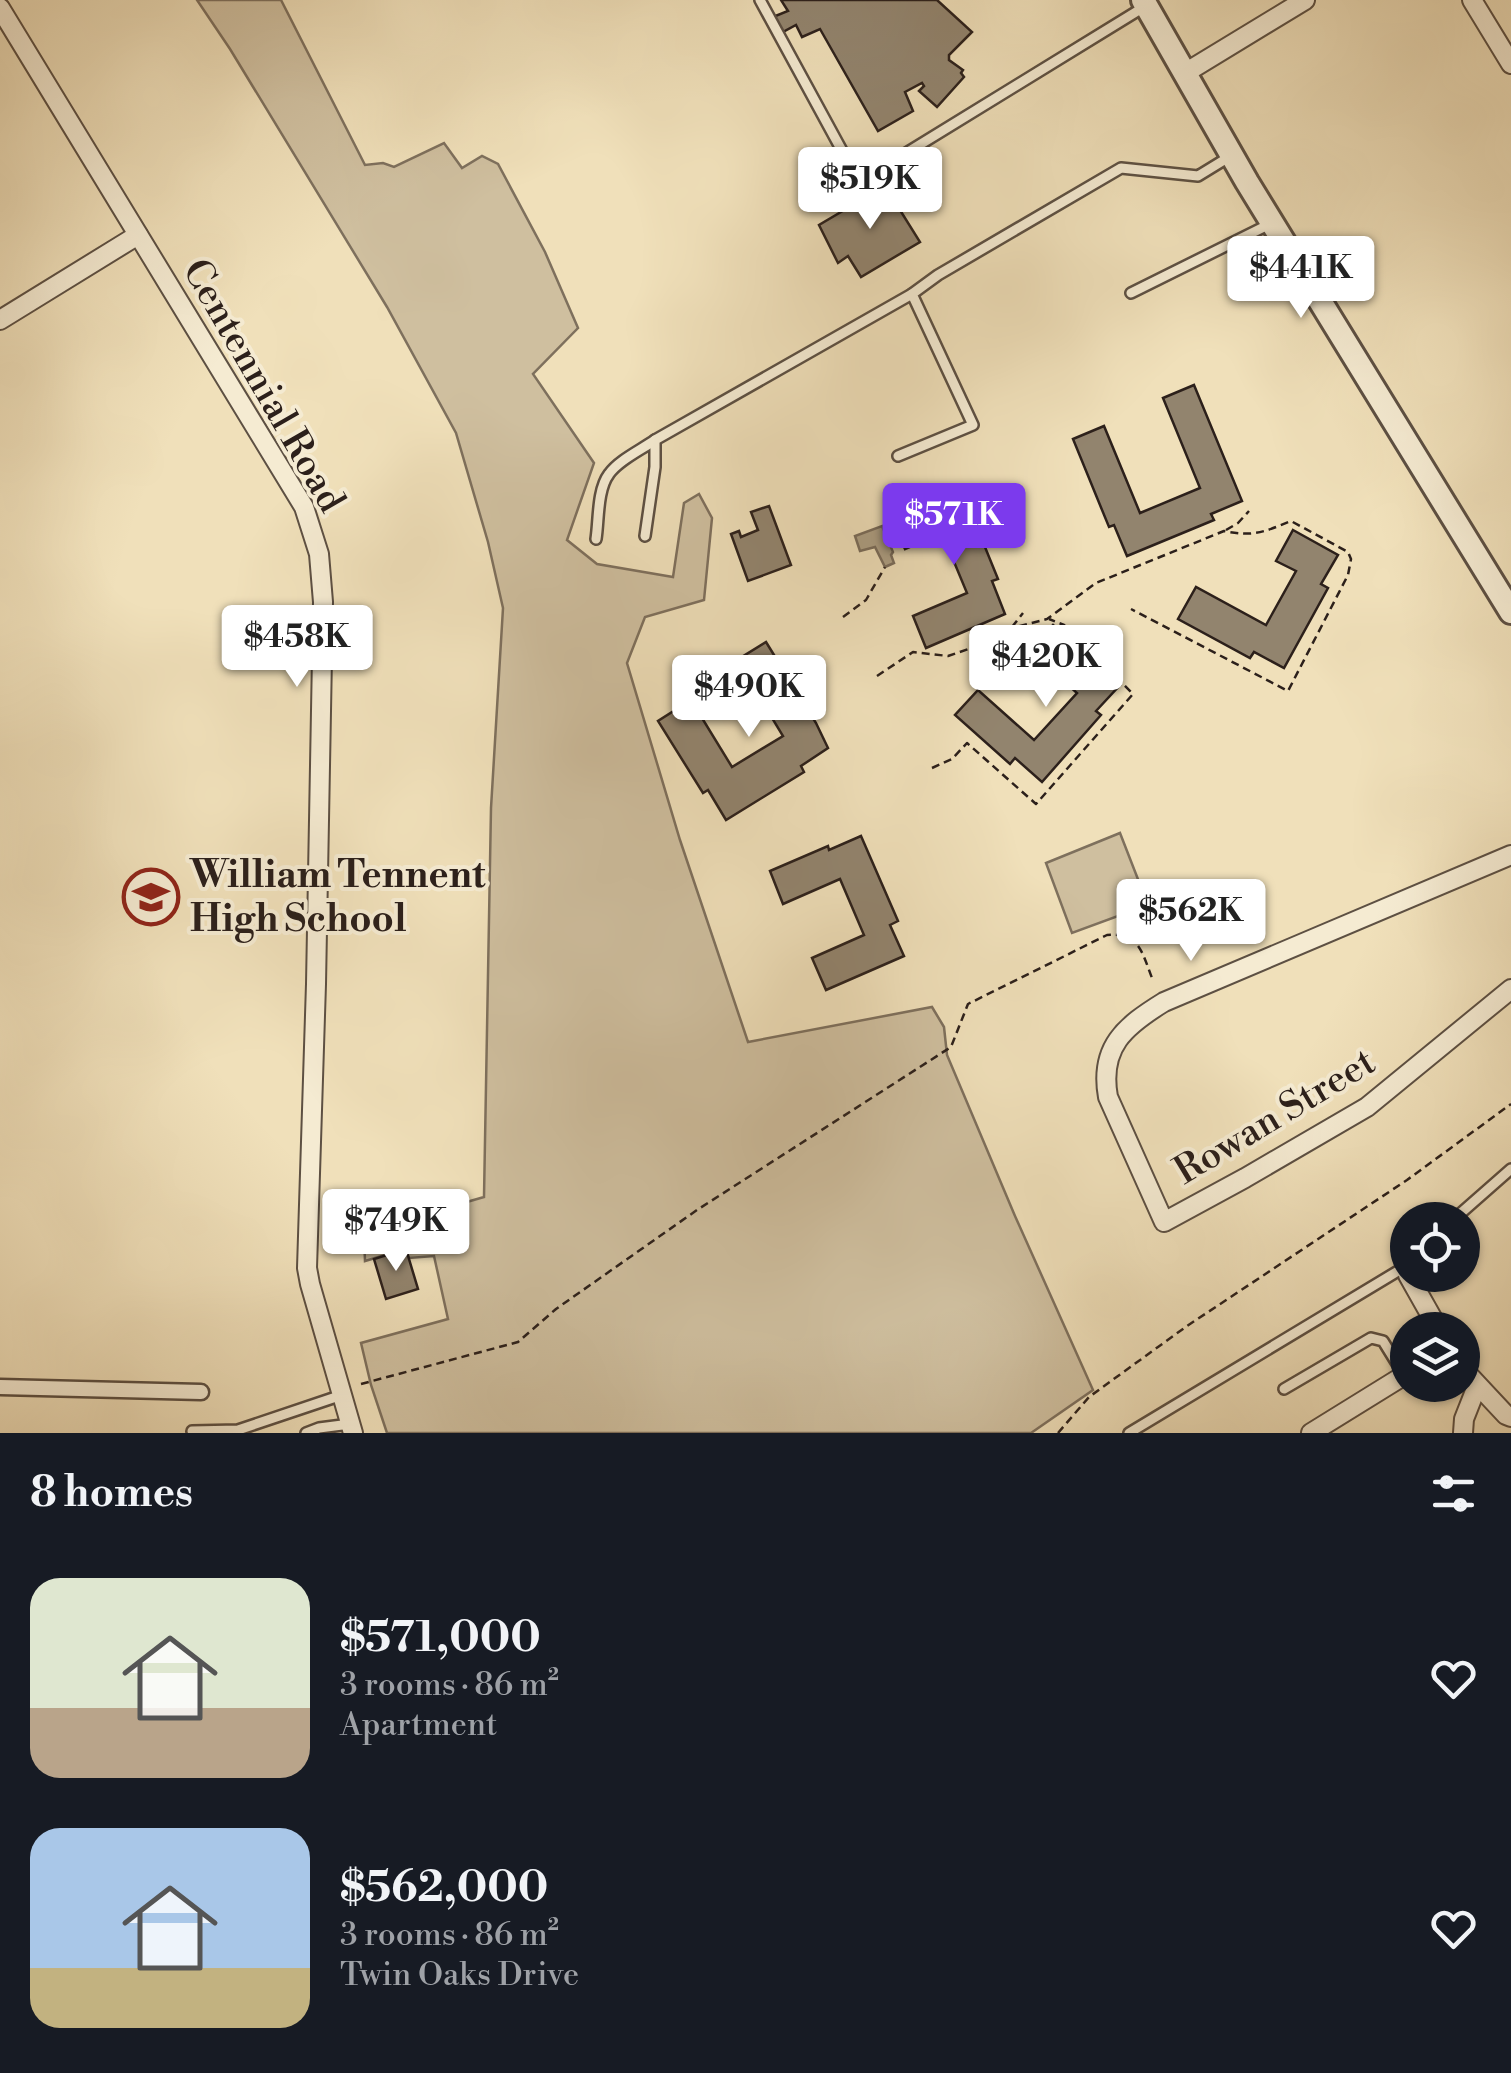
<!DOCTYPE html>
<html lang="en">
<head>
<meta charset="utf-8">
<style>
	:root { --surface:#171b24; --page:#20242c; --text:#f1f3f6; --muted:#9ea1a6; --accent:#7c3aed }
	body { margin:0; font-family:"Libre Bodoni",serif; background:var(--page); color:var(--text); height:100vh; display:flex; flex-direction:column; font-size:38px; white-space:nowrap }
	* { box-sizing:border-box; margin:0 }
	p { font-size:32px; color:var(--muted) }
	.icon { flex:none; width:55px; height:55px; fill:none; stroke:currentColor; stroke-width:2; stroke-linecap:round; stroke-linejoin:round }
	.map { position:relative; height:1433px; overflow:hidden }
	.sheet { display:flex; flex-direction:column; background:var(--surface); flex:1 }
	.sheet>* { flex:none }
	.fabs { position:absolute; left:1390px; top:1202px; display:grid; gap:20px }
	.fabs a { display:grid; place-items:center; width:90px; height:90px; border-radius:50%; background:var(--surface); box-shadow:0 2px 8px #0004; font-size:50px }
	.price { position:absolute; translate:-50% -85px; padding:0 22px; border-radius:10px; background:#fff; color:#222; font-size:32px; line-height:65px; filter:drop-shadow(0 2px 5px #0008) }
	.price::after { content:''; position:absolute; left:50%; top:60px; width:30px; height:22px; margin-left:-15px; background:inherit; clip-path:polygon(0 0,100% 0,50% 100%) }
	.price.on { background:var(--accent); color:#fff }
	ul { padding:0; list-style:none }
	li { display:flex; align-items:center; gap:30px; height:250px; padding:0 30px }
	li span { display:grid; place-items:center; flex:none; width:280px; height:200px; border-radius:30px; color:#555 }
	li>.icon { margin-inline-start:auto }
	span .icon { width:120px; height:120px; fill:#fffc; stroke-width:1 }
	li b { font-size:42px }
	h2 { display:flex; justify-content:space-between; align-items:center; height:120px; padding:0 30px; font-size:42px }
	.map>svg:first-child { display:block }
	.green { fill:#cfbf9f; stroke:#7e705d; stroke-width:2.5 }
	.water { fill:#ad9f84; stroke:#796c5a; stroke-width:2.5 }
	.building { fill:#92846e; stroke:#2c201b; stroke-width:2.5 }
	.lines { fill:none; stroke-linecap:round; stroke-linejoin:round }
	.service-casing { stroke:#5d5043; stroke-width:14 }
	.pedestrian-casing { stroke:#5d5043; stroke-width:19 }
	.minor-casing { stroke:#5d5043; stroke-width:22 }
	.tertiary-casing { stroke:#5d5043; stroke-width:28 }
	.path { stroke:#2c201b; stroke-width:2.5; stroke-dasharray:8 5; stroke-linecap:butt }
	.service { stroke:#f5ebd2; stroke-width:9 }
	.pedestrian { stroke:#f5ebd2; stroke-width:14 }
	.minor { stroke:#f5ebd2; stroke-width:18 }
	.tertiary { stroke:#f5ebd2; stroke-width:22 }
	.labels { text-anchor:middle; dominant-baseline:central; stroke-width:8; stroke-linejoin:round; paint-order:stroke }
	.street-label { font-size:38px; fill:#2c201b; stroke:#f5ebd2 }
	.poi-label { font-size:38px; font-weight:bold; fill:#2c201b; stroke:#f5ebd2; text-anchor:start }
</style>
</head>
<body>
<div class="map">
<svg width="1511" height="1433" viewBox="0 0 1511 1433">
	<rect width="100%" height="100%" fill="#f0e0ba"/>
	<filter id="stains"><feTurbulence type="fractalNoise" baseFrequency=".002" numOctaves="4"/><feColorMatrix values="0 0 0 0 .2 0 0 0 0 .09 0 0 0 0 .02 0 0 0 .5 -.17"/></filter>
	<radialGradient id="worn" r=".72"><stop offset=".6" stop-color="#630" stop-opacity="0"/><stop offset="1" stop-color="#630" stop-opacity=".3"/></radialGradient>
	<!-- green -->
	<g class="green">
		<path d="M 197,0 L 281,0 L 365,165 L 383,163 L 394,167 L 444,143 L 462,168 L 482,156 L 498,164 L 545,252 L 578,328 L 533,374 L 594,463 L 567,540 L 597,564 L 673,577 L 684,503 L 699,494 L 712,518 L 704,600 L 645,617 L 627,663 L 680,840 L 748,1042 L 932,1007 L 944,1027 L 947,1055 L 1015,1216 L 1093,1390 L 1031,1433 L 387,1433 L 371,1385 L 361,1343 L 448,1319 L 434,1256 L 409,1258 L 405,1249 L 365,1261 L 364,1236 L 415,1217 L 484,1197 L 491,808 L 503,608 L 488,542 L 456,433 L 387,307 L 230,49 Z"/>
		<path d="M 1120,833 L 1148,905 L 1072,933 L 1046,863 Z"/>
	</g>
	<!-- water -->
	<path class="water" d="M 882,526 L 893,552 L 891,555 L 894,563 L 885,567 L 875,547 L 860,551 L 855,536 Z"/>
	<!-- building -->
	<g class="building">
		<path d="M 781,0 L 937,0 L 972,32 L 949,55 L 949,60 L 963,70 L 961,73 L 964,77 L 937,107 L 919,91 L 924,86 L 922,83 L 905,92 L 913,111 L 878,131 L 820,29 L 802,37 L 796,25 L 781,33 L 773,17 L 788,11 Z"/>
		<path d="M 885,186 L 920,242 L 861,277 L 848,256 L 838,263 L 819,225 Z"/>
		<path d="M 1194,385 L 1242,501 L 1211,514 L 1214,520 L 1127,556 L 1114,525 L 1109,527 L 1073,439 L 1104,426 L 1140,513 L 1200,488 L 1163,398 Z"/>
		<path d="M 963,493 L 998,579 L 992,581 L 1005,614 L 926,648 L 913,616 L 967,593 L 942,533 L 905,549 L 891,517 L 928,501 L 930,507 Z"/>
		<path d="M 769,506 L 791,565 L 748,581 L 731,534 L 739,531 L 741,537 L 758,530 L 751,512 Z"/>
		<path d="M 1293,530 L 1338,555 L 1321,584 L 1328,588 L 1284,668 L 1254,652 L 1250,658 L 1178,619 L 1196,587 L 1266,625 L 1296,571 L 1276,561 Z"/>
		<path d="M 1053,625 L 1120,685 L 1096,711 L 1101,715 L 1042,782 L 1015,758 L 1010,764 L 955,715 L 978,690 L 1034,740 L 1077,693 L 1030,650 Z"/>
		<path d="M 766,642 L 816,723 L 828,748 L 801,766 L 804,772 L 726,820 L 708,790 L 703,793 L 658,721 L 691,700 L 732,767 L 783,736 L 737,660 Z"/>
		<path d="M 861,836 L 898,921 L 890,925 L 904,956 L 826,990 L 812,958 L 864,935 L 840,879 L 783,904 L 770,871 L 828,846 L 829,850 Z"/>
		<path d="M 406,1249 L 418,1289 L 386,1299 L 374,1259 Z"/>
	</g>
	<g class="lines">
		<!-- service casing -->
		<g class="service-casing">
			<g id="service">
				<path d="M 760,0 L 859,182 L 1144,7"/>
				<path d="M 1131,293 L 1272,223"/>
				<path d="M 898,456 L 973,425 L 912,294 L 938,275 L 1121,168 L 1198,176 L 1229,157"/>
				<path d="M 645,536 L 655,467 L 655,440 L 912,294"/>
				<path d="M 596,539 C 599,520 597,490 609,474 C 619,460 641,450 655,440"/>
				<path d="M 1453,1220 L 1511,1169"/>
				<path d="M 1284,1389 L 1371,1338 L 1383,1341 L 1404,1375"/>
				<path d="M 192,1431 L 238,1430 L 342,1395"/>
				<path d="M 306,1433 L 319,1428 L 350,1424"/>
				<path d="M 1129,1433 L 1408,1265"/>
			</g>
		</g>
		<!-- pedestrian casing -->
		<g class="pedestrian-casing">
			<path id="pedestrian" d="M 0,1387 L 201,1392"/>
		</g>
		<!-- minor casing -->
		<g class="minor-casing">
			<g id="minor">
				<path d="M 1472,0 L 1511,64"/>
				<path d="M 0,8 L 304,507 L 319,554 L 323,602 L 316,984 L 307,1268 L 310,1284 L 353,1433"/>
				<path d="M 1185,73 L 1305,0"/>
				<path d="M 0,320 L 138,235"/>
				<path d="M 1511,855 L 1164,1002 C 1125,1026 1099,1047 1108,1097 L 1164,1222 L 1245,1178 L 1367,1107 L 1511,989"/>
				<path d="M 1408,1275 L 1439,1330"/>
				<path d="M 1462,1368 L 1506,1415 L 1511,1417"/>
				<path d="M 1311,1433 L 1408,1373"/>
				<path d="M 1463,1433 L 1464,1419 L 1477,1386"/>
			</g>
		</g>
		<!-- tertiary casing -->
		<g class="tertiary-casing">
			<path id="tertiary" d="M 1143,0 L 1247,182 L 1511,612"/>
		</g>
		<!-- path -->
		<g class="path">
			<path d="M 1226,530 L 1238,523 L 1249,511"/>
			<path d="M 843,617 L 866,600 L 885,567"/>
			<path d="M 1012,627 L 1023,613"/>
			<path d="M 877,676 L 913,652 L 948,656 L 983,644 L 1012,628 L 1047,619 L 1096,583 L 1224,531 C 1254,537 1264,532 1291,521 L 1348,552 L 1351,559 L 1348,575 L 1288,691 L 1131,609"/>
			<path d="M 932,768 L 952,759 L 967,743 L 1036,804 L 1133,694 L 1064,625 L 1049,619"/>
			<path d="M 361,1384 L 518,1342 L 556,1309 L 697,1210 L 951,1047 L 968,1004 L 1107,935 C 1139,932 1142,952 1152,978"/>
			<path d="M 1058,1433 L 1089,1397 L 1187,1326 L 1407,1180 L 1511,1104"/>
		</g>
		<!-- service -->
		<use href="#service" class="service"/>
		<!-- pedestrian -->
		<use href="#pedestrian" class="pedestrian"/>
		<!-- minor -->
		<use href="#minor" class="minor"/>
		<!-- tertiary -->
		<use href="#tertiary" class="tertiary"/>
	</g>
	<!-- icons -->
	<defs>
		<g id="school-ring" transform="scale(2.875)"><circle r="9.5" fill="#f5ebd2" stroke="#8f2418" stroke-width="1.5"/><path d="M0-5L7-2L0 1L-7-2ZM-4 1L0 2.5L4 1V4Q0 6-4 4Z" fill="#8f2418"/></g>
	</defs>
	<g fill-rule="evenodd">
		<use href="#school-ring" x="151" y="897"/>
	</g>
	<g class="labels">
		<!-- street labels -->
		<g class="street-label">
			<text transform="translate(263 386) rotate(60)">Centennial Road</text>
			<text transform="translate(1275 1117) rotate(-31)">Rowan Street</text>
		</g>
		<!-- poi labels -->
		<g class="poi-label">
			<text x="190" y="875">William Tennent<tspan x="190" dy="44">High School</tspan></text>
		</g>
	</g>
	<rect width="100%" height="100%" filter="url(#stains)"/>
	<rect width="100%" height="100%" fill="url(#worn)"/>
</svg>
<div class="fabs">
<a><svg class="icon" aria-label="locate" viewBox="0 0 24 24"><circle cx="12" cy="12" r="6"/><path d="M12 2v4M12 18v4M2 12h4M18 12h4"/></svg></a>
<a><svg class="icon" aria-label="layers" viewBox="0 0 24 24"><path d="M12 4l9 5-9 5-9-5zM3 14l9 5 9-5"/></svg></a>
</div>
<b class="price" style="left:870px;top:232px">$519K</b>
<b class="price" style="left:1301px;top:321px">$441K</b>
<b class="price on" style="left:954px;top:568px">$571K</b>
<b class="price" style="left:297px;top:690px">$458K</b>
<b class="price" style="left:1046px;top:710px">$420K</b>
<b class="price" style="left:749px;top:740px">$490K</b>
<b class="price" style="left:1191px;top:964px">$562K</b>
<b class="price" style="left:396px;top:1274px">$749K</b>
</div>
<section class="sheet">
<h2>8 homes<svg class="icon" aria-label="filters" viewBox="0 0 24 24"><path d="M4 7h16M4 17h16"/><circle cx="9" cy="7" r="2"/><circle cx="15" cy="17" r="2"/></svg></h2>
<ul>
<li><span style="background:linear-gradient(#dfe7d0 65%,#b9a48a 0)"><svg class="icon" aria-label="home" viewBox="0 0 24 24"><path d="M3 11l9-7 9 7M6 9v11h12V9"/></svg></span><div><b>$571,000</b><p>3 rooms · 86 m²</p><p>Apartment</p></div><svg class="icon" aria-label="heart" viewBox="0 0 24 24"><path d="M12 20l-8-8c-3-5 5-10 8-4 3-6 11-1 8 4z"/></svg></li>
<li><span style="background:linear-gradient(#a9c7e8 70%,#c2b280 0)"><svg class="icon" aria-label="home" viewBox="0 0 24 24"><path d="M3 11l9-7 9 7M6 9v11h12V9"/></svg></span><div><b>$562,000</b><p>3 rooms · 86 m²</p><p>Twin Oaks Drive</p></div><svg class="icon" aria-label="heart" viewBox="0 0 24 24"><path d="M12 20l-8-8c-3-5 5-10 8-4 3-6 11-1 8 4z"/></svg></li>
</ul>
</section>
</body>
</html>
